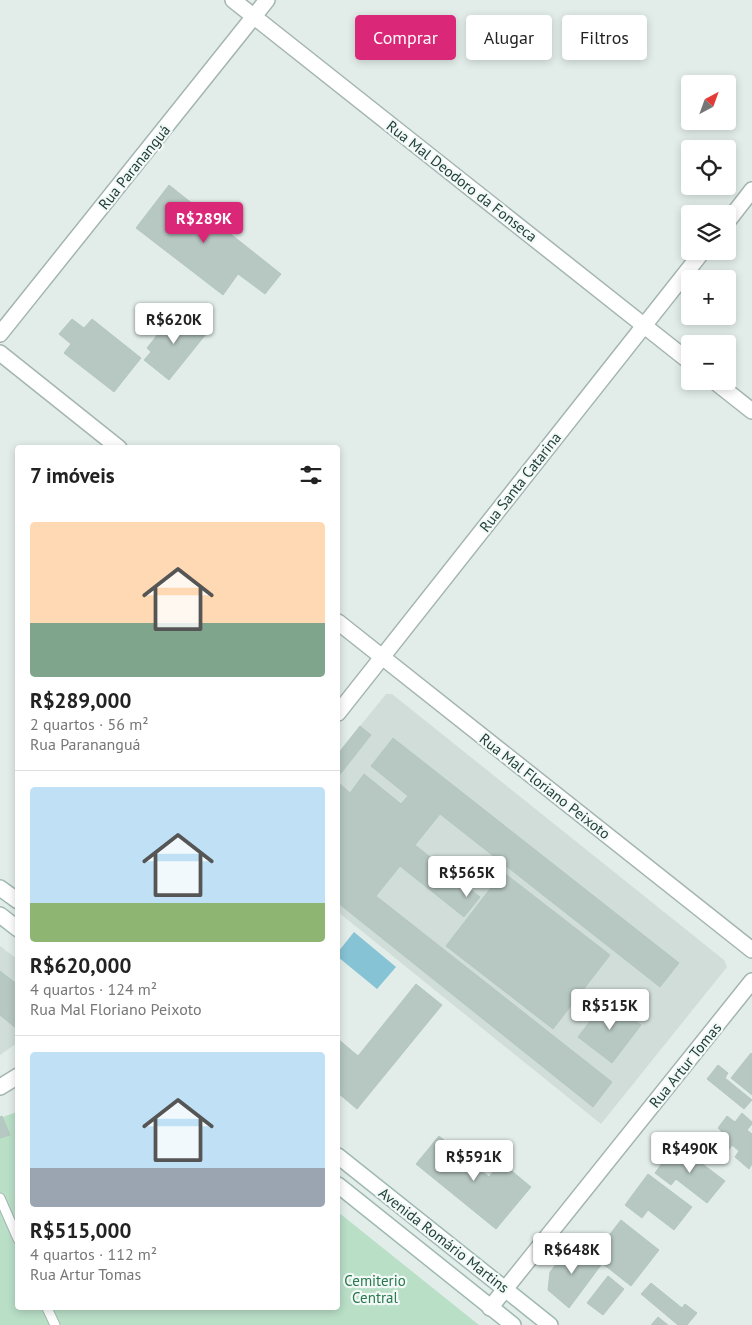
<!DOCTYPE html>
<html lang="pt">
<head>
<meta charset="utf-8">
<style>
	:root { --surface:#fff; --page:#f2f2f2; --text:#222; --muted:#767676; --line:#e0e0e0; --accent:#db2777 }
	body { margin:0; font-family:"PT Sans",sans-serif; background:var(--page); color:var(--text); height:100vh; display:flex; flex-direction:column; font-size:19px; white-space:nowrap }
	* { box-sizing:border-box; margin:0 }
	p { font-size:16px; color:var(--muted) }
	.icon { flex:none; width:28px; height:28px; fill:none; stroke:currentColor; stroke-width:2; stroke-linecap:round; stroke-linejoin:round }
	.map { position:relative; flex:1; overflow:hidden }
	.sheet { position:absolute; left:15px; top:445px; width:325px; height:865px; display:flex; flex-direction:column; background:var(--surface); border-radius:5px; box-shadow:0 2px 8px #0003 }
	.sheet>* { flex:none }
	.banner { position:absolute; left:355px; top:15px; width:321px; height:45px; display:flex; gap:10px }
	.needle { width:32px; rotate:41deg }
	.fabs { position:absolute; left:681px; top:75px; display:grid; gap:10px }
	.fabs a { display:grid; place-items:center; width:55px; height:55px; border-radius:5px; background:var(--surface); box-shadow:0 2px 8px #0003; font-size:25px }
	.price { position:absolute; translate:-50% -42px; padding:0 11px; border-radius:5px; background:#fff; color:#222; font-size:16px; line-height:32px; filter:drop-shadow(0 1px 2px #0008) }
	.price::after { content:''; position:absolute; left:50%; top:30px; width:15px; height:11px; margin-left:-8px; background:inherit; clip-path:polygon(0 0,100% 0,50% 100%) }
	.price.current { background:var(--accent); color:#fff }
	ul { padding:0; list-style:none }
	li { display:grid; align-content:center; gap:10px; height:265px; padding:0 15px }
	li+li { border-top:1px solid var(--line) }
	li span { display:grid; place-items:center; height:155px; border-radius:5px; color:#555 }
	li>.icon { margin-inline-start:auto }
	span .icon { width:90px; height:90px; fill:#fffc; stroke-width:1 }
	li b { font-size:21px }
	h2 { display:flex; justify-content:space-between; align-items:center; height:60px; padding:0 15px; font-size:21px }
	.chip { padding:0 18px; border-radius:5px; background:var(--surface); box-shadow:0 2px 8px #0003; font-size:18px; line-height:45px }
	.chip.current { background:var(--accent); color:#fff }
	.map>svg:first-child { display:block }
	.built { fill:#d0ddd8 }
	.green { fill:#b9dfc7 }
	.water { fill:#86c3d5 }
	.building { fill:#b7c8c2; stroke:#b4c7c1 }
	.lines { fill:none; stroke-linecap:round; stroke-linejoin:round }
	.lane-casing { stroke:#a4b5b1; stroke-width:11 }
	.street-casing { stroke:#a4b5b1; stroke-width:18 }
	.secondary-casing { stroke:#9fb9b2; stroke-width:18 }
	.lane { stroke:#fff; stroke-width:9 }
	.street { stroke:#fff; stroke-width:15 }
	.secondary { stroke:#fff; stroke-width:15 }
	.labels { text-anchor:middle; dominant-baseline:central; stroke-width:4.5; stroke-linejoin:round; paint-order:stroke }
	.street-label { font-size:15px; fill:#213f39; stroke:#f2f9f6 }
	.park-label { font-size:15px; fill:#28784e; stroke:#f2f9f6 }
</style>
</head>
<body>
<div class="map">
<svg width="752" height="1325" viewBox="0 0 752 1325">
	<rect width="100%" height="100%" fill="#e2ede9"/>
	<!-- built -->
	<g class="built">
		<path d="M 386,694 L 392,694 L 724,960 L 727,967 L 601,1124 L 338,912 L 338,753 Z"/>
		<path d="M 0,946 L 18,960 L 17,1043 L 0,1055 Z"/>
	</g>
	<!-- green -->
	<path class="green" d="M 17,1112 L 18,1308 L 338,1308 L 338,1212 L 479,1325 L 0,1325 L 0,1118 Z"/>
	<!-- water -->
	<path class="water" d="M 354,932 L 396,967 L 377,989 L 338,957 L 338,952 Z"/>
	<!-- building -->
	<g class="building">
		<path d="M 169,185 L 281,274 L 265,294 L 238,274 L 223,295 L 136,228 Z"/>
		<path d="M 181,313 L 206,334 L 169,380 L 144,360 L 151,352 L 147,348 L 173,315 L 177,317 Z"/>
		<path d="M 72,319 L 84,328 L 92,319 L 141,358 L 114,392 L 64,353 L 71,344 L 59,334 Z"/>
		<path d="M 360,726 L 371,735 L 338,777 L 338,754 Z"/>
		<path d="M 393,738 L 679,963 L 660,987 L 440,814 L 415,845 L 480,897 L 464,917 L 400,866 L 376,896 L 612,1082 L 593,1107 L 338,903 L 338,782 L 350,793 L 364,774 L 401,804 L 408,796 L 371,766 Z"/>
		<path d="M 503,872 L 610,955 L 553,1029 L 446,946 Z"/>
		<path d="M 0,971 L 18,985 L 17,1029 L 0,1015 Z"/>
		<path d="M 416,984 L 442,1005 L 357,1109 L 338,1093 L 338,1039 L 358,1056 Z"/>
		<path d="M 607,999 L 641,1025 L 612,1063 L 578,1037 Z"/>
		<path d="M 751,1053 L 752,1054 L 752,1095 L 731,1078 Z"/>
		<path d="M 718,1065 L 728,1073 L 725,1078 L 752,1100 L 744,1109 L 707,1079 Z"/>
		<path d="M 742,1113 L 752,1122 L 752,1124 L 747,1130 L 752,1134 L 752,1164 L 749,1169 L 735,1157 L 739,1151 L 732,1145 L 728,1151 L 718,1142 L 724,1134 L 718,1128 L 727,1116 L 735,1122 Z"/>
		<path d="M 2,1116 L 10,1135 L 0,1138 L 0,1117 Z"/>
		<path d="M 439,1136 L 489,1177 L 501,1162 L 531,1187 L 496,1229 L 416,1164 Z"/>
		<path d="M 676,1144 L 725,1181 L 707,1203 L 676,1179 L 671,1185 L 655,1173 Z"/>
		<path d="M 648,1174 L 692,1207 L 674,1230 L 648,1210 L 642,1218 L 625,1205 Z"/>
		<path d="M 621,1220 L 659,1250 L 631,1286 L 593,1256 Z"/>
		<path d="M 573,1243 L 601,1265 L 569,1308 L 548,1290 L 550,1272 Z"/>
		<path d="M 608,1276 L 624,1289 L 603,1315 L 587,1303 Z"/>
		<path d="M 651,1283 L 682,1308 L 685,1304 L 697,1313 L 687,1325 L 678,1325 L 641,1294 Z"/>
		<path d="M 658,1317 L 668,1325 L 651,1325 Z"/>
	</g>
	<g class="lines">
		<!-- lane casing -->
		<g class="lane-casing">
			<g id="lane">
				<path d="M 0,1198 L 18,1239"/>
				<path d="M 47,1308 L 55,1325"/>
			</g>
		</g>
		<!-- street casing -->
		<g class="street-casing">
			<g id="street">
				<path d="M 233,0 L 690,362"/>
				<path d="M 728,221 L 752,190"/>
				<path d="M 0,334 L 267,0"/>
				<path d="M 0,353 L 119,448"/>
				<path d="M 714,381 L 752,411"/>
				<path d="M 338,622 L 752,950"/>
				<path d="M 338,713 L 703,251"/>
				<path d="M 0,1087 L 18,1076"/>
				<path d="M 490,1308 L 752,981"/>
			</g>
		</g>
		<!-- secondary casing -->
		<g class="secondary-casing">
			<g id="secondary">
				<path d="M 0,888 L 18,901"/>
				<path d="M 0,915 L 18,929"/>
				<path d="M 338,1156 L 550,1325"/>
				<path d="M 338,1185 L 513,1325"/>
			</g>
		</g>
		<!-- lane -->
		<use href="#lane" class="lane"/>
		<!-- street -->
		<use href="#street" class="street"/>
		<!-- secondary -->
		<use href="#secondary" class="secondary"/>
	</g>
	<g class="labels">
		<!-- street labels -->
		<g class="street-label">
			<text transform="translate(134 167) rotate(-51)">Rua Parananguá</text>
			<text transform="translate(462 181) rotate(38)">Rua Mal Deodoro da Fonseca</text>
			<text transform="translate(520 482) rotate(-52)">Rua Santa Catarina</text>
			<text transform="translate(545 786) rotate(38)">Rua Mal Floriano Peixoto</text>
			<text transform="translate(685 1065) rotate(-51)">Rua Artur Tomas</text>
			<text transform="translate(444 1240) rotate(38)">Avenida Romário Martins</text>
		</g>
		<!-- park labels -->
		<g class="park-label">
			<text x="375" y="1280">Cemiterio<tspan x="375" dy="17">Central</tspan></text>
		</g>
	</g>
</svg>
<div class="fabs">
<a><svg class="needle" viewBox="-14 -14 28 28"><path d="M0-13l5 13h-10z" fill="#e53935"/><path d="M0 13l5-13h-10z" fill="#767676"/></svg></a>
<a><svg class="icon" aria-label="locate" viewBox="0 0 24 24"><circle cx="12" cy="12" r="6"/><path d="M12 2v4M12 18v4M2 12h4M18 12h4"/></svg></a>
<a><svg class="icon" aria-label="layers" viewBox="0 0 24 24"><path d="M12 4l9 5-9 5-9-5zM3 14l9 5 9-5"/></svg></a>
<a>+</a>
<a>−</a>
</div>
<b class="price current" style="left:204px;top:244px">R$289K</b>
<b class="price" style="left:174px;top:345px">R$620K</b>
<b class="price" style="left:467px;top:898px">R$565K</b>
<b class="price" style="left:610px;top:1031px">R$515K</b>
<b class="price" style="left:690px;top:1174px">R$490K</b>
<b class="price" style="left:474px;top:1182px">R$591K</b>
<b class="price" style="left:572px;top:1275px">R$648K</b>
<div class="banner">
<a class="chip current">Comprar</a>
<a class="chip">Alugar</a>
<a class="chip">Filtros</a>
</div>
<section class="sheet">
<h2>7 imóveis<svg class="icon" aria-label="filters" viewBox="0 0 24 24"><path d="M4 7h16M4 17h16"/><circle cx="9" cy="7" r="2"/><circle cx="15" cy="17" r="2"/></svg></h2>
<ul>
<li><span style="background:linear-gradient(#ffd9b3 65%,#7fa58c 0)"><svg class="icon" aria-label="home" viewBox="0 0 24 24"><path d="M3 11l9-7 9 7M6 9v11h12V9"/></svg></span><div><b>R$289,000</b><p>2 quartos · 56 m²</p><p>Rua Parananguá</p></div></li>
<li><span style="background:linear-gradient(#bfe0f5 75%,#8fb573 0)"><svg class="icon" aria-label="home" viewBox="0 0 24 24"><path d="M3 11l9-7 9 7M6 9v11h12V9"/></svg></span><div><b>R$620,000</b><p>4 quartos · 124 m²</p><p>Rua Mal Floriano Peixoto</p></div></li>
<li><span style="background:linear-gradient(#bfe0f5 75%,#9aa5b1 0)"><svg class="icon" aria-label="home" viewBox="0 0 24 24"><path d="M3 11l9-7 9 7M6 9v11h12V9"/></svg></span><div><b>R$515,000</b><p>4 quartos · 112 m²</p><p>Rua Artur Tomas</p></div></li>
</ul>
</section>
</div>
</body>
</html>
